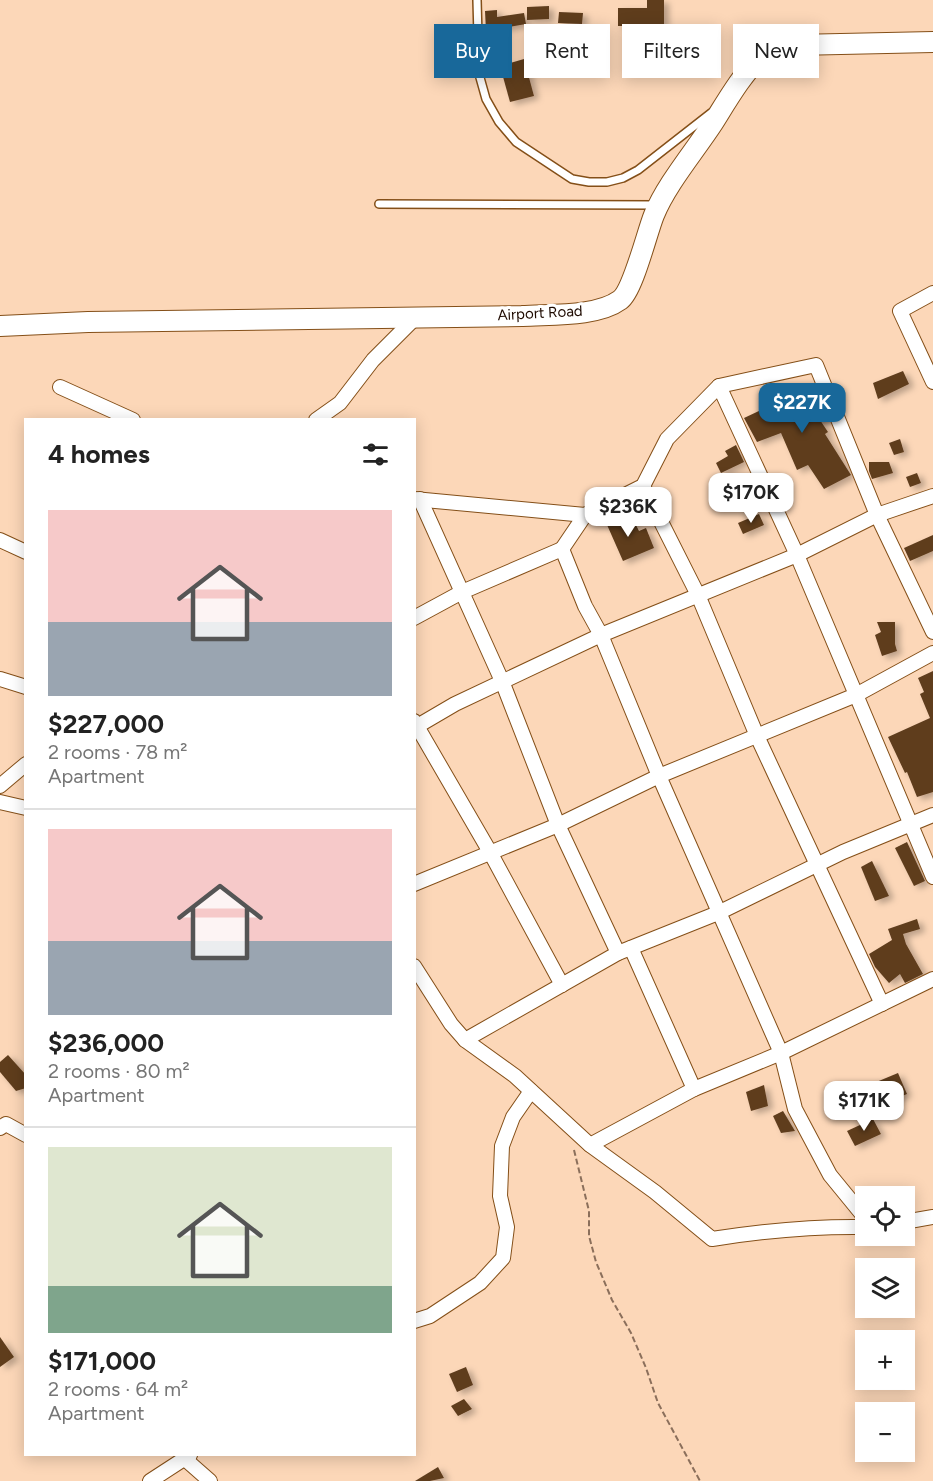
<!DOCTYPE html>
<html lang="en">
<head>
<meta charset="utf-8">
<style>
	:root { --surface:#fff; --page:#f2f2f2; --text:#222; --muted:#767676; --line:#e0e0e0; --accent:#18689a }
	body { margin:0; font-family:Figtree,sans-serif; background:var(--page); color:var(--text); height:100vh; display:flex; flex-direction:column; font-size:22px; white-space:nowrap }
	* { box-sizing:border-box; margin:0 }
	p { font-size:20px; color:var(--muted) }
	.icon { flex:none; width:33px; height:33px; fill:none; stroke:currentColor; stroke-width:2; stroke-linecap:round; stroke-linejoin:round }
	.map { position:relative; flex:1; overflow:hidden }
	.panel { position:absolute; left:24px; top:418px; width:392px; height:1038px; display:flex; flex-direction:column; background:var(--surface); border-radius:0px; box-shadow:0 3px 15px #0003 }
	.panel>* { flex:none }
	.hud { position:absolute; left:434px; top:24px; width:410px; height:54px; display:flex; gap:12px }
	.buttons { position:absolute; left:855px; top:1186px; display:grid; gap:12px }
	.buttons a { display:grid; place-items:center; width:60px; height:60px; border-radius:0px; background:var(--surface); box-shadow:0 3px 15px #0003; font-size:30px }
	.price { position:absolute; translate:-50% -51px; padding:0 14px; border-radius:12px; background:#fff; color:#222; font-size:20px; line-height:39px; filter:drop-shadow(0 2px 3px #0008) }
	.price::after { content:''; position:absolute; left:50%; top:36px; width:18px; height:14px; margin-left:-9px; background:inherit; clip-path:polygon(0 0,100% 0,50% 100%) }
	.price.active { background:var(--accent); color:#fff }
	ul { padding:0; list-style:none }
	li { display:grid; align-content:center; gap:12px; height:318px; padding:0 24px }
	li+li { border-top:2px solid var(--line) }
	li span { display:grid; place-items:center; height:186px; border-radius:0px; color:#555 }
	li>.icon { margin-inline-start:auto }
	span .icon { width:108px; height:108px; fill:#fffc; stroke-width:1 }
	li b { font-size:26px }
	h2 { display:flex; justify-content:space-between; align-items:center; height:72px; padding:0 24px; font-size:26px }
	.chip { padding:0 21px; border-radius:0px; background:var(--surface); box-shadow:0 3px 15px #0003; font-size:21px; line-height:54px }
	.chip.active { background:var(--accent); color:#fff }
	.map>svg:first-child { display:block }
	.building { fill:#5e3d1e; filter:url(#shadow) }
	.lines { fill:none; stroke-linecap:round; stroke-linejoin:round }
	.lane-casing { stroke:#844f18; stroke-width:10 }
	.street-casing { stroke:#844f18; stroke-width:16 }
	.secondary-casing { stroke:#844f18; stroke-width:22 }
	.path { stroke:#8b6f5b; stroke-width:2; stroke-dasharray:6 3; stroke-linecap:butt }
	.lane { stroke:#fff; stroke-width:7 }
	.street { stroke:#fff; stroke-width:14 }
	.secondary { stroke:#fff; stroke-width:20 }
	.labels { text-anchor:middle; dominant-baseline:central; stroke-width:6; stroke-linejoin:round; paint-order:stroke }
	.street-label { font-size:15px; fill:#1e0a00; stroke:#fff }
</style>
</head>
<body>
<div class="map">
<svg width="933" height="1481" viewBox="0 0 933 1481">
	<defs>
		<filter id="shadow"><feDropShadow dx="5" dy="3" stdDeviation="3" flood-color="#0004"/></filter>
	</defs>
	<rect width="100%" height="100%" fill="#fcd7b8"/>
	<!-- building -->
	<g class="building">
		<path d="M 647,0 L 664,0 L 664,26 L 618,26 L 618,8 L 647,8 Z"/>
		<path d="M 549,6 L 549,19 L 527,20 L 527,7 Z"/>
		<path d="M 497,10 L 497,17 L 524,13 L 526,24 L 486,31 L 485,11 Z"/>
		<path d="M 559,12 L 583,13 L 582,24 L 558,23 Z"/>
		<path d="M 524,59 L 534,96 L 510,102 L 500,66 Z"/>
		<path d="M 903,371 L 909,384 L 878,399 L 873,383 Z"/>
		<path d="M 814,385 L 828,418 L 820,420 L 828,432 L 825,434 L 851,475 L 824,489 L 808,465 L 797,470 L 781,433 L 757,442 L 744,418 Z"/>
		<path d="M 900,439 L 904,452 L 894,455 L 889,443 Z"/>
		<path d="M 736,445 L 744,462 L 721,473 L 716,463 L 728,456 L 725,451 Z"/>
		<path d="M 869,462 L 889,462 L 893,473 L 872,479 L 869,471 Z"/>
		<path d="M 917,473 L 921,483 L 910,487 L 906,477 Z"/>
		<path d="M 613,511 L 626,529 L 636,525 L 639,531 L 646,528 L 654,548 L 623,561 L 604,518 Z"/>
		<path d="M 759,514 L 764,525 L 743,534 L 738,523 Z"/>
		<path d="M 933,535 L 933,551 L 910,561 L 904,548 Z"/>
		<path d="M 877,622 L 895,622 L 895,644 L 897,651 L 882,656 L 875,635 L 881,632 Z"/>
		<path d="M 933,671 L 933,792 L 917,797 L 907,772 L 905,773 L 888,737 L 930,718 L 920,694 L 924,692 L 918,678 Z"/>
		<path d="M 907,842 L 925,881 L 914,886 L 895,848 Z"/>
		<path d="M 872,861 L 889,896 L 875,901 L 861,867 Z"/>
		<path d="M 917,919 L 920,929 L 903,934 L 906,944 L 923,974 L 905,983 L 900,974 L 889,983 L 875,967 L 869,954 L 892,940 L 888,929 Z"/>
		<path d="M 8,1055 L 26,1075 L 26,1088 L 16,1091 L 0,1072 L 0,1062 Z"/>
		<path d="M 898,1073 L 907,1094 L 871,1109 L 862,1088 Z"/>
		<path d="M 764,1085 L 768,1106 L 751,1111 L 746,1092 Z"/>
		<path d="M 783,1111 L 795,1131 L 781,1133 L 773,1116 Z"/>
		<path d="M 873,1119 L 881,1134 L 855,1146 L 847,1131 Z"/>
		<path d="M 0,1337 L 14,1357 L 0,1367 Z"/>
		<path d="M 466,1367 L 473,1385 L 457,1392 L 449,1374 Z"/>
		<path d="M 464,1399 L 472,1409 L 458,1416 L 451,1406 Z"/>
		<path d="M 438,1467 L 444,1478 L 430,1481 L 415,1481 Z"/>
	</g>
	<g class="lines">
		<!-- lane casing -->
		<g class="lane-casing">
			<g id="lane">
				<path d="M 477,0 L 479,74 L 486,99 L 499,122 L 516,142 L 572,179 L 589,182 L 607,182 L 623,178 L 638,170 L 711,113"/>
				<path d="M 379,204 L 655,205"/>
			</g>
		</g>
		<!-- street casing -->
		<g class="street-casing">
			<g id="street">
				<path d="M 933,293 L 900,311 L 933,382"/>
				<path d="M 719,386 L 797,555 L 933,877"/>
				<path d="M 60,387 L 133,420"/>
				<path d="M 316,420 L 340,403 L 373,360 L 417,316"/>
				<path d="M 643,486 L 698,595 L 757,736 L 882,1004"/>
				<path d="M 414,499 L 585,515 L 643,486 L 667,439 L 719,386 L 816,365 L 877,515 L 933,632"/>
				<path d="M 420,499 L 502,681 L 558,825 L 618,953"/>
				<path d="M 585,515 L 562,549 L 585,606 L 601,635 L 659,776 L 781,1053 L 795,1109 L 830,1175 L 866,1219"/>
				<path d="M 0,540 L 26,552"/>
				<path d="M 414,618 L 462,592 L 562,549"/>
				<path d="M 0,679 L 26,687"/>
				<path d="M 414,721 L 490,852 L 562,985"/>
				<path d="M 414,728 L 455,704 L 601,635 L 797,555 L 877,515 L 933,496"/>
				<path d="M 0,786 L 26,764"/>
				<path d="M 0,802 L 26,808"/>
				<path d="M 414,884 L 558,825 L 659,776 L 856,695 L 933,653"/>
				<path d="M 631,948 L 694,1089"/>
				<path d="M 414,966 L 451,1024 L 465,1040 L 515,1076 L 590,1145 L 655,1192 L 712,1239 C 763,1231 814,1226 866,1227"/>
				<path d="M 465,1040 L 618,953 L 718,913 L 843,852 L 933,815"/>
				<path d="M 0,1128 L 6,1124 L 26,1135"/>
				<path d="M 590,1145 L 694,1089 L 781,1053 L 933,979"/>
				<path d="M 904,1222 L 933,1217"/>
				<path d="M 414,1321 L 430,1316 L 480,1283 L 503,1258 L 507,1227 L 500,1196 L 502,1146 L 513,1117 L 531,1091"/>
				<path d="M 185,1459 L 210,1481"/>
				<path d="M 150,1481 L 190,1455"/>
			</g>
		</g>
		<!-- secondary casing -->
		<g class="secondary-casing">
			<path id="secondary" d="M 0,326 L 88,322 L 522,316 C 550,314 597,317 620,300 C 633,291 647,232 654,215 C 666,185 694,152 713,123 C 725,104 744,71 761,57 C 770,50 784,48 795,45 L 933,42"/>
		</g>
		<!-- path -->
		<path class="path" d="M 574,1150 L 589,1211 L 589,1236 L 596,1262 L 612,1300 L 631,1333 L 646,1368 L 658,1403 L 700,1481"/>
		<!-- lane -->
		<use href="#lane" class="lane"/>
		<!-- street -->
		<use href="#street" class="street"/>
		<!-- secondary -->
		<use href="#secondary" class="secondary"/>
	</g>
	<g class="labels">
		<!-- street labels -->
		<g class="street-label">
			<text transform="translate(540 313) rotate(-3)">Airport Road</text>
		</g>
	</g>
</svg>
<div class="buttons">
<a><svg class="icon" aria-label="locate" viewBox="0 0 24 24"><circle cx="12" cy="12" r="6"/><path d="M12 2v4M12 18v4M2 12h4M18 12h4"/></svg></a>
<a><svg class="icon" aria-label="layers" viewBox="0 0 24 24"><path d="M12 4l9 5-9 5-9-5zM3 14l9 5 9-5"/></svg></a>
<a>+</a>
<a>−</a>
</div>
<b class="price active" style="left:802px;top:434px">$227K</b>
<b class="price" style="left:751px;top:524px">$170K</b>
<b class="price" style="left:628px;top:538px">$236K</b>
<b class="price" style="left:864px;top:1132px">$171K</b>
<div class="hud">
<a class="chip active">Buy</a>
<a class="chip">Rent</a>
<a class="chip">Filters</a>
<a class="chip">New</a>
</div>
<section class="panel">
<h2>4 homes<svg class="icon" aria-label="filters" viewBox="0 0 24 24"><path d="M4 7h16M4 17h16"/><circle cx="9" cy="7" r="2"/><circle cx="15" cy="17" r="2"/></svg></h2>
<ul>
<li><span style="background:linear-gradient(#f6c9c9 60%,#9aa5b1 0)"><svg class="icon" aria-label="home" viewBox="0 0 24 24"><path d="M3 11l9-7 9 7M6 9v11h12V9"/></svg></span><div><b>$227,000</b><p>2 rooms · 78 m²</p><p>Apartment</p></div></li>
<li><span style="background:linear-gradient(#f6c9c9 60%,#9aa5b1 0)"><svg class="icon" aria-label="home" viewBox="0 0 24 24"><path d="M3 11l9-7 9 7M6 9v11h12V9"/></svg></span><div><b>$236,000</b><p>2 rooms · 80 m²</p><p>Apartment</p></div></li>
<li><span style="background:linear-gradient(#dfe7d0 75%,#7fa58c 0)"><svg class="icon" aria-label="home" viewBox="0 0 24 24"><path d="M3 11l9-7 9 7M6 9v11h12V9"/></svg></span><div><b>$171,000</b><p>2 rooms · 64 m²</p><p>Apartment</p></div></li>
</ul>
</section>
</div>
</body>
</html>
